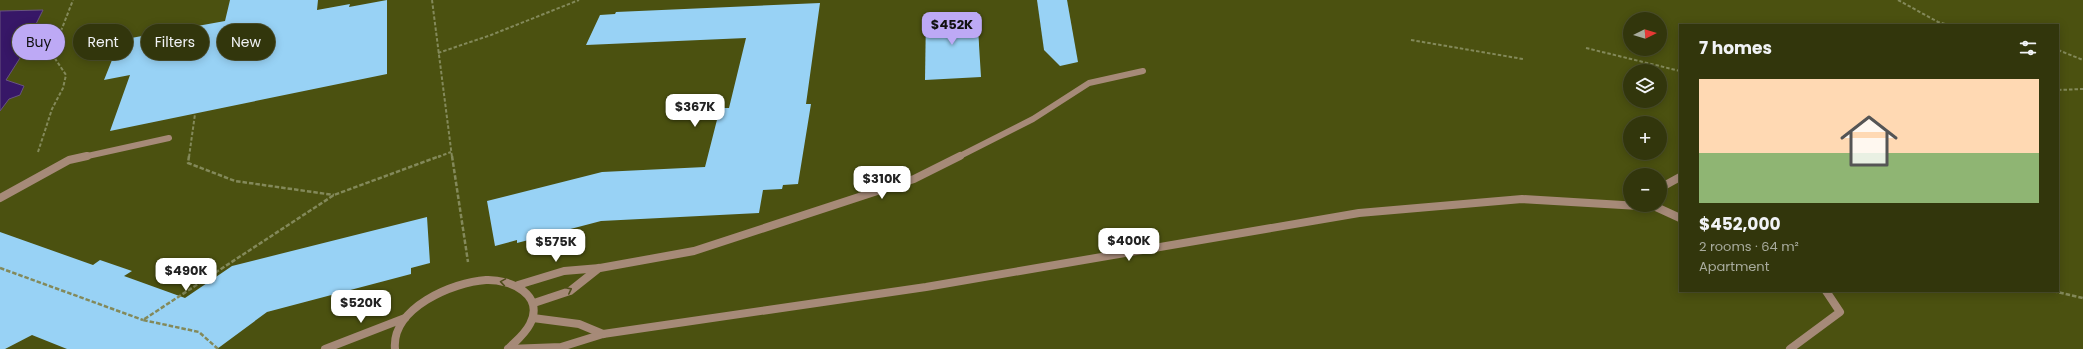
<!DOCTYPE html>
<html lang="en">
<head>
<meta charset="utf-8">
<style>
	:root { --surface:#32360c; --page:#3d411a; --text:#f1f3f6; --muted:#a8ab9d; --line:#4d502d; --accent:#bda9f5 }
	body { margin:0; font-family:Poppins,sans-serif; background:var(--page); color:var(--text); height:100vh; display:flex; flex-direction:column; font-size:15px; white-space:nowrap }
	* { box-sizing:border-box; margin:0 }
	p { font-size:13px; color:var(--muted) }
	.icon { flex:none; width:22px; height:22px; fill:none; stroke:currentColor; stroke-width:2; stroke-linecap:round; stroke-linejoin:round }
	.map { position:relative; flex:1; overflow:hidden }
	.details { position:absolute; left:1679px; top:24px; width:380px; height:268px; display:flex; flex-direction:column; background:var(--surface); border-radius:0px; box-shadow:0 2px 10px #0003,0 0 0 1px var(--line) }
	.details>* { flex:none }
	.hud { position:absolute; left:12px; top:24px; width:380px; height:36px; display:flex; gap:8px }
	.needle { width:26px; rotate:85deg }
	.buttons { position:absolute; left:1623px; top:12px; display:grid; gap:8px }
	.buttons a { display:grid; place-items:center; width:44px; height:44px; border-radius:50%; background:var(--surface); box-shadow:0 2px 10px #0003,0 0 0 1px var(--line); font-size:20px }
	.price { position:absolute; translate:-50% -34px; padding:0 9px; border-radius:8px; background:#fff; color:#222; font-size:13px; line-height:26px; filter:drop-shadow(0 1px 2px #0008) }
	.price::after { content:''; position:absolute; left:50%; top:24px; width:12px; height:9px; margin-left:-6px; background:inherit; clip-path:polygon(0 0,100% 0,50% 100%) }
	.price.current { background:var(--accent); color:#111 }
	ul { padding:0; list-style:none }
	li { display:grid; align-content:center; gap:8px; height:212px; padding:0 20px }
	li span { display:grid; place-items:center; height:124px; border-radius:0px; color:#555 }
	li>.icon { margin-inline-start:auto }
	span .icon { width:72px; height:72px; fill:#fffc; stroke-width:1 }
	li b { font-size:17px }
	h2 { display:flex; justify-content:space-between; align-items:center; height:48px; padding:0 20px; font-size:17px }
	.tag { padding:0 14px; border-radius:18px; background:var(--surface); box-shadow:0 2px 10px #0003,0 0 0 1px var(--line); font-size:14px; line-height:36px }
	.tag.current { background:var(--accent); color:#111 }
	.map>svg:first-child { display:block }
	.built { fill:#4b5110; fill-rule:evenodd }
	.water { fill:#371767; stroke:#685380 }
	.building { fill:#98d2f5 }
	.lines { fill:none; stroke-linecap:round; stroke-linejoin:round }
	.path-far1 { stroke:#83895a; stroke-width:2; stroke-dasharray:3.5 2; stroke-linecap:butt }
	.path { stroke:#83895a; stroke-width:2.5; stroke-dasharray:4.5 2; stroke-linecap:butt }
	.minor-far1 { stroke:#a68a78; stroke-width:6 }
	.minor { stroke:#a68a78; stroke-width:8 }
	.oneway { stroke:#4e4d1a }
</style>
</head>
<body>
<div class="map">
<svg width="2083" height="349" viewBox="0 0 2083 349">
	<rect width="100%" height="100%" fill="#424810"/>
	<!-- built -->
	<path class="built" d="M 0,0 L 2083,0 L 2083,349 L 0,349 ZM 1630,19 L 1660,19 L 1660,49 L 1630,49 ZM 1680,25 L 2058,25 L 2058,291 L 1680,291 ZM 1630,71 L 1660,71 L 1660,101 L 1630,101 ZM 1630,123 L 1660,123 L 1660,153 L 1630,153 ZM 1630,175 L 1660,175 L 1660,205 L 1630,205 Z"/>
	<!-- water -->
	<path class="water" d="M 43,10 L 33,30 L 32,39 L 6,80 L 24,86 L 20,95 L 9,99 L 0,111 L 0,11 Z"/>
	<!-- building -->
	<g class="building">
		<path d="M 230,0 L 318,0 L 317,10 L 350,4 L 349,7 L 387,0 L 387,74 L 110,131 L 130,75 L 104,80 L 120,40 L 225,21 Z"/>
		<path d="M 1037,0 L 1067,0 L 1078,62 L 1060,66 L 1044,50 Z"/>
		<path d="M 820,3 L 806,104 L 811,104 L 798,184 L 783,185 L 782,189 L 763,190 L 759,213 L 601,221 L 517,243 L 517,240 L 495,246 L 487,201 L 602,172 L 705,167 L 720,108 L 729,108 L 746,38 L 586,45 L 600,15 L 615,14 L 616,12 Z"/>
		<path d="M 977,12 L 981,77 L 925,80 L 926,13 Z"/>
		<path d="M 427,217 L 430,263 L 411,268 L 411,274 L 267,312 L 217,349 L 67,349 L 32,335 L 5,349 L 0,349 L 0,232 L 93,265 L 100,260 L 132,271 L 124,276 L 185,298 L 232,266 Z"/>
	</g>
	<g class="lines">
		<!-- path-far1 -->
		<g class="path-far1">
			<path d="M 432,0 L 452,157"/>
			<path d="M 1898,0 L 1938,22 L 1949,25"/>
			<path d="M 1411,40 L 1523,59"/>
			<path d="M 1586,48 L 1680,71"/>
			<path d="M 2058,50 L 2083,60"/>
			<path d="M 438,53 L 491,35 L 579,0"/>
			<path d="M 2058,90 L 2083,89"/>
			<path d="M 38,152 L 52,109 L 63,88 L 66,75 L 52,54 L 73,0"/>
			<path d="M 189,157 L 195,114"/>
			<path d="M 438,157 L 451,152"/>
		</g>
		<!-- path -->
		<g class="path">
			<path d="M 189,156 L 188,163 L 235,181 L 334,195"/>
			<path d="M 452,156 L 468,262"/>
			<path d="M 0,268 L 143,320"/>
			<path d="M 2053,291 L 2083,298"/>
			<path d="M 218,349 L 199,332 L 143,320 L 334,195 L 440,156"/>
		</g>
		<!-- minor-far1 -->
		<g class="minor-far1">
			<path d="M 83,157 L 169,138"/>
			<path d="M 958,157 L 1033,119 L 1089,83 L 1143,71"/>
		</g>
		<!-- minor -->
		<g class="minor">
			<path d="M 1660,188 L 1680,177"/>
			<path d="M 0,198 L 69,160 L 87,156"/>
			<path d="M 518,285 L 564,271 L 600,268 L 694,251 L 914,179 L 960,156"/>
			<path d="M 534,303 L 570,291 L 599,268"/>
			<path d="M 533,318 L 579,324 L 603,334"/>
			<path d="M 325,349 L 405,318"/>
			<path d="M 395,349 C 391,308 453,282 486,280 C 511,279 545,295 530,324 C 525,334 516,341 508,349"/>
			<path d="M 508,349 L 561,347 L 603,334 L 926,287 L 1359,213 L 1522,199 L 1656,207 L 1680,218"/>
			<path d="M 1790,349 L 1840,312 L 1826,291"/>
		</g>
	</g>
	<!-- one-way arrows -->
	<defs><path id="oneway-chevron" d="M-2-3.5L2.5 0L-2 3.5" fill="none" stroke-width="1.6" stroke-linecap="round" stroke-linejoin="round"/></defs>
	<g class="oneway">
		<use href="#oneway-chevron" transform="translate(503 282) rotate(-171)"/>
		<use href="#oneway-chevron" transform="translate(569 290) rotate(-27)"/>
	</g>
</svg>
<div class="buttons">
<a><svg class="needle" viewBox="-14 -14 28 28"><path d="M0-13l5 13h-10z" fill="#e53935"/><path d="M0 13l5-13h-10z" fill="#a8ab9d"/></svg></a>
<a><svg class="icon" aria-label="layers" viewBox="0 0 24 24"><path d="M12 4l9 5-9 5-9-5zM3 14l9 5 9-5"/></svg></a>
<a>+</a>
<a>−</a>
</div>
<b class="price current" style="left:952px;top:46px">$452K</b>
<b class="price" style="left:695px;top:128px">$367K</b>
<b class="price" style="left:882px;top:200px">$310K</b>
<b class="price" style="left:1129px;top:262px">$400K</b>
<b class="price" style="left:556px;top:263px">$575K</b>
<b class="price" style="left:186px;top:292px">$490K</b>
<b class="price" style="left:361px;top:324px">$520K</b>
<div class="hud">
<a class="tag current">Buy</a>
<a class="tag">Rent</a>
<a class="tag">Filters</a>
<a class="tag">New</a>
</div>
<section class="details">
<h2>7 homes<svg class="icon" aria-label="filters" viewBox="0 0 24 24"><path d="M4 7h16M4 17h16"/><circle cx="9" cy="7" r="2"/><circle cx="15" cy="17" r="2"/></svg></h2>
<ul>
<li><span style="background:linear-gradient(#ffd9b3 60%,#8fb573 0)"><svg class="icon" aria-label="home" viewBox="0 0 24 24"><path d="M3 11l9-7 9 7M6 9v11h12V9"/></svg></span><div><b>$452,000</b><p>2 rooms · 64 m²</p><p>Apartment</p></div></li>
</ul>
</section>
</div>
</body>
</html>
